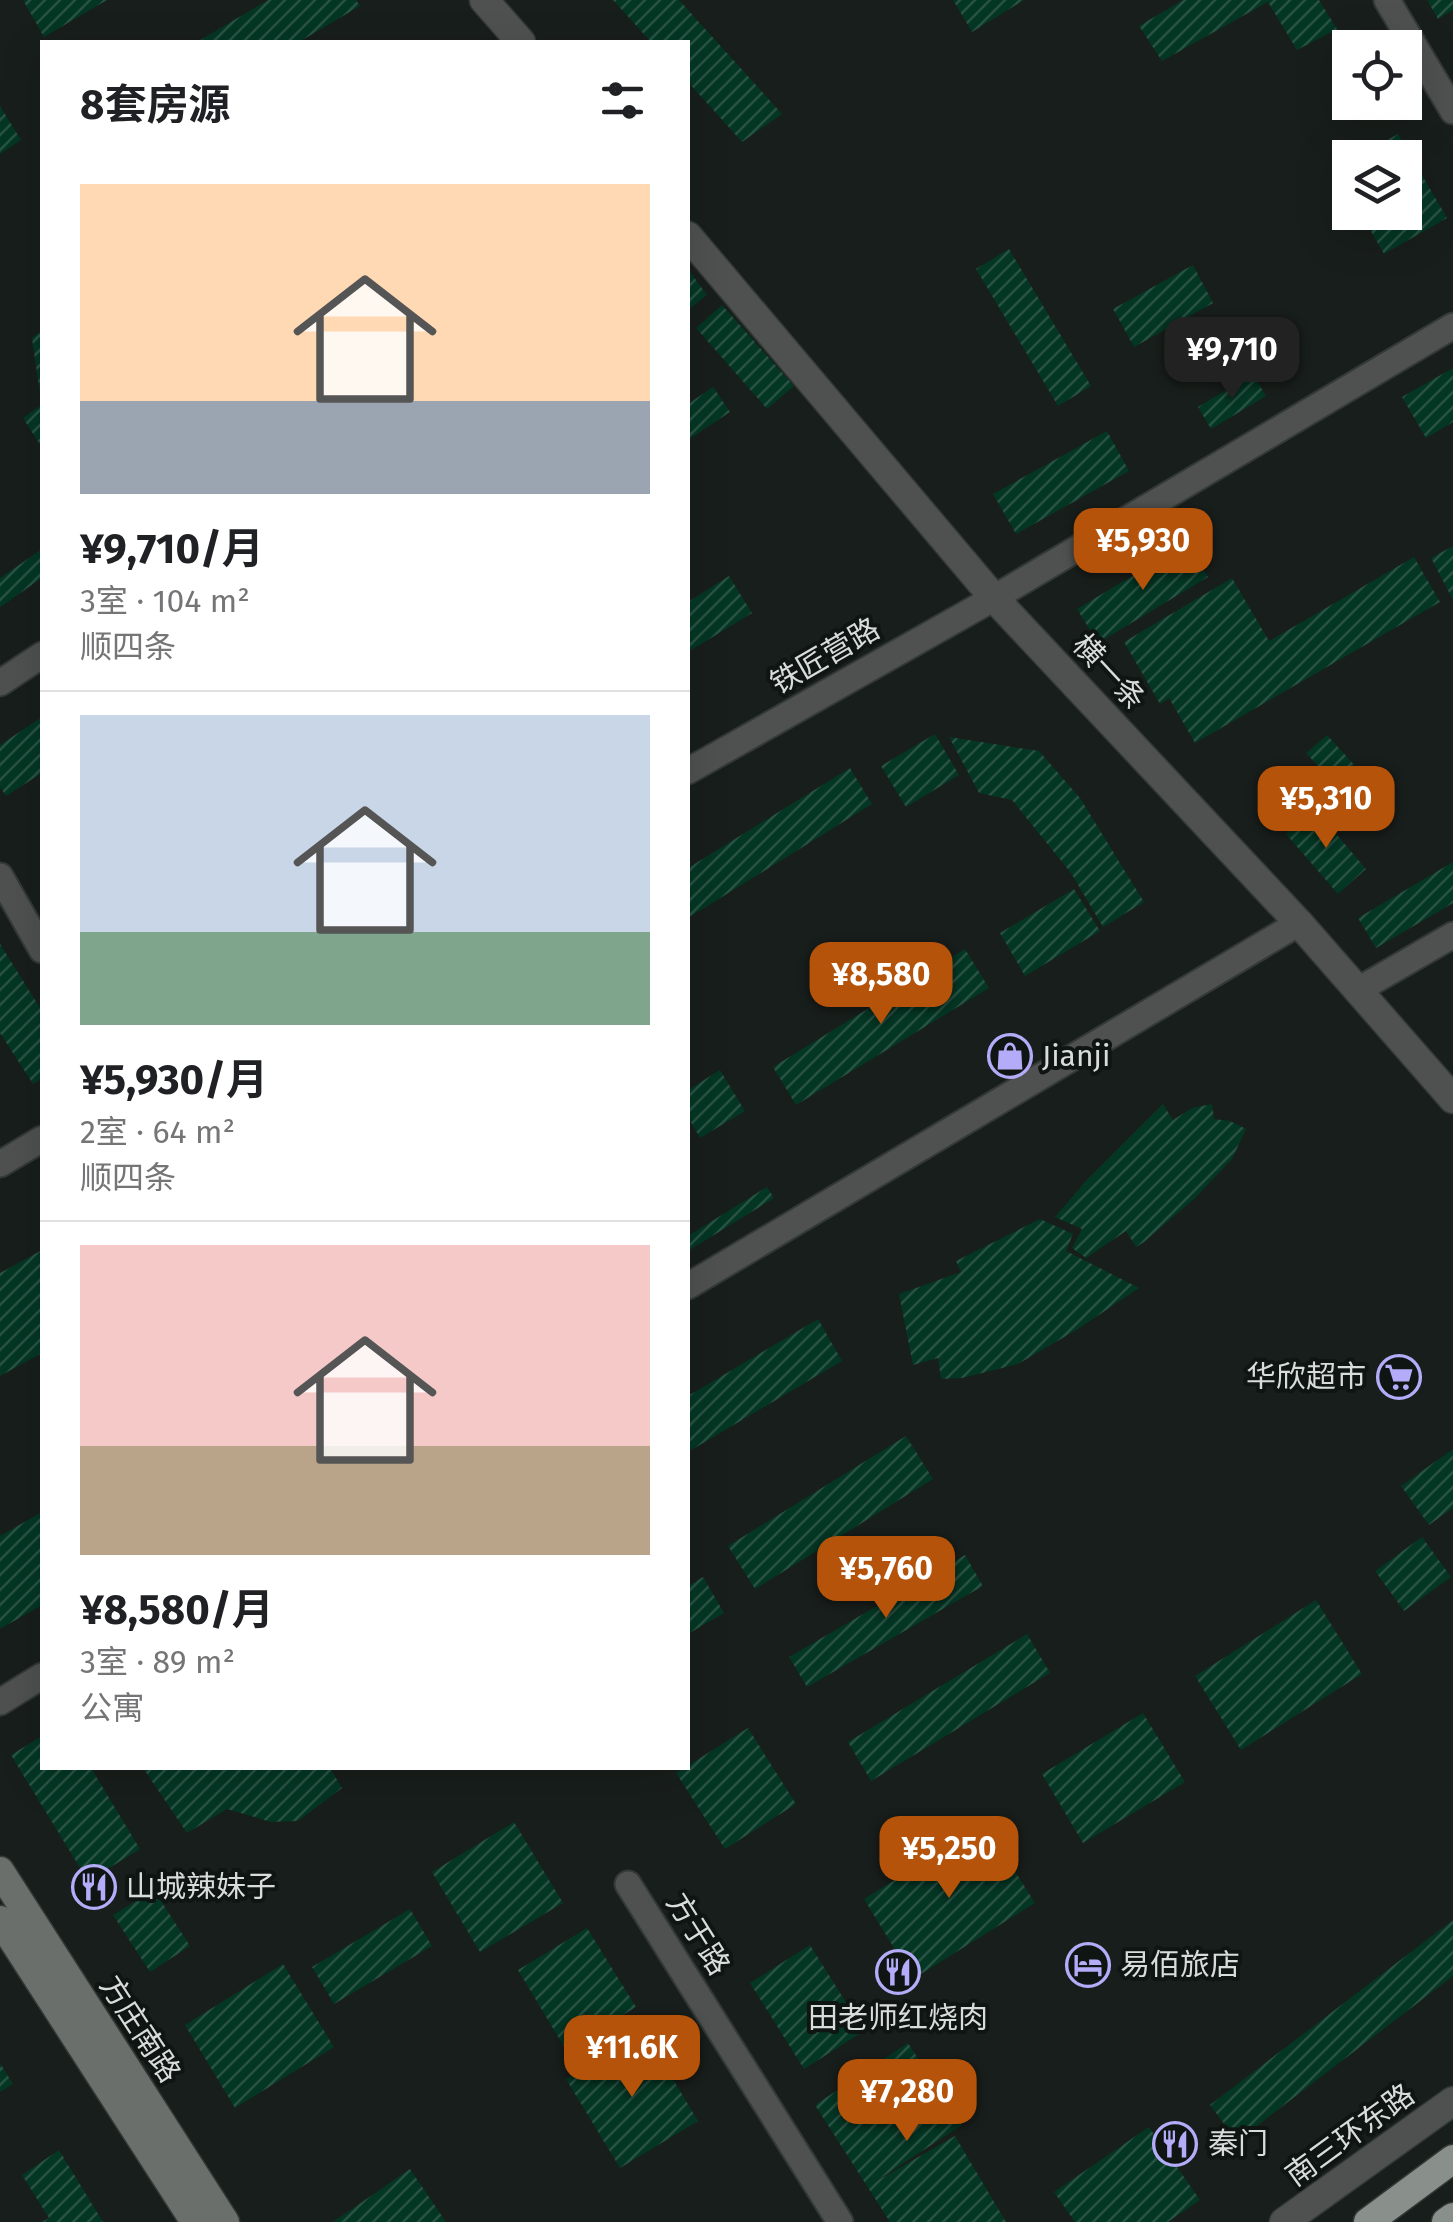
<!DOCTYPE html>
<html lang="zh">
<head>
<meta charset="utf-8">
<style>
	:root { --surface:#fff; --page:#f6f6f6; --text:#202124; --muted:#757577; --line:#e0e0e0; --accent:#b45309 }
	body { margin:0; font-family:"Fira Sans","Noto Sans SC",sans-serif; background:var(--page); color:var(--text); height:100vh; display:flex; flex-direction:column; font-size:38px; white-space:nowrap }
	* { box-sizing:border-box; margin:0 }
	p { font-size:32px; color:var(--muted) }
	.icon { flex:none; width:55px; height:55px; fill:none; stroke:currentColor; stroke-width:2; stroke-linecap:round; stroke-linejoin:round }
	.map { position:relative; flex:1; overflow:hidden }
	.sheet { position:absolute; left:40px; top:40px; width:650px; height:1730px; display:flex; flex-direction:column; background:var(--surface); border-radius:0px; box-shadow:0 10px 40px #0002 }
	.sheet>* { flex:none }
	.controls { position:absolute; left:1332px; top:30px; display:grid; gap:20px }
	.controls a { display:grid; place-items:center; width:90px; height:90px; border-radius:0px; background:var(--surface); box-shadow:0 10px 40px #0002; font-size:50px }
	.price { position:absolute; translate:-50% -85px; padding:0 22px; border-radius:20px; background:var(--accent); color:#fff; font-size:32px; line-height:65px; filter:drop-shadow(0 2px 5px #0008) }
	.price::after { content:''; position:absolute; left:50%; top:60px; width:30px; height:22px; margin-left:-15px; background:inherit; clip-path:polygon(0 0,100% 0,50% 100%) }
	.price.current { background:#222; color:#fff }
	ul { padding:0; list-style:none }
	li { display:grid; align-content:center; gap:20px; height:530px; padding:0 40px }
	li+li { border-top:2px solid var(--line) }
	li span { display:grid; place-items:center; height:310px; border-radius:0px; color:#555 }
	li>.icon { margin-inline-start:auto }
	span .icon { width:180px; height:180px; fill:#fffc; stroke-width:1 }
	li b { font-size:42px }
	h2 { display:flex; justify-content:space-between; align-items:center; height:120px; padding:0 40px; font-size:42px }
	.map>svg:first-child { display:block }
	.building { fill:url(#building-hatch) }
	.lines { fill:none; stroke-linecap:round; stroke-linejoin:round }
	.minor-casing { stroke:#333936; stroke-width:29 }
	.tertiary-casing { stroke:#333936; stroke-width:31 }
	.secondary-casing { stroke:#333936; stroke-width:31 }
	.trunk-casing { stroke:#333936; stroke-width:31 }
	.minor { stroke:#4e514f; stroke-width:25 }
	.tertiary { stroke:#4e514f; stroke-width:28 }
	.secondary { stroke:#6a6f6c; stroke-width:28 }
	.trunk { stroke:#89908c; stroke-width:28 }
	.labels { text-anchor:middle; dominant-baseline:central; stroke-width:8; stroke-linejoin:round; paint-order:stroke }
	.street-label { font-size:30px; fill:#d8dcda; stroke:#0f1512 }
	.poi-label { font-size:30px; fill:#d8dcda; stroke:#0f1512; text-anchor:start }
</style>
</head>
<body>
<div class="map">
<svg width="1453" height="2222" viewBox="0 0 1453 2222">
	<defs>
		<pattern id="building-hatch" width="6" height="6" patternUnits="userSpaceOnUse" patternTransform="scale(2.5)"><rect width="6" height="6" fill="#043624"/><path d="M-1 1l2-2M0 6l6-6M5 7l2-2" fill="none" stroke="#285243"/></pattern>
	</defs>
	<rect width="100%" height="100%" fill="#181e1b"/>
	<!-- building -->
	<g class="building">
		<path d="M 23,0 L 107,0 L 44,37 Z"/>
		<path d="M 268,0 L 356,0 L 360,6 L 299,42 L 197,42 Z"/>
		<path d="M 613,0 L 679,0 L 782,114 L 742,142 L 688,82 L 688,42 L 651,42 Z"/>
		<path d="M 953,0 L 1024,0 L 972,32 Z"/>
		<path d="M 1183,0 L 1319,0 L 1337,29 L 1297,50 L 1268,2 L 1162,61 L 1139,26 Z"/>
		<path d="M 1427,0 L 1453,0 L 1453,10 L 1438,19 Z"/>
		<path d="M 0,106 L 21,140 L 0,154 Z"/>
		<path d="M 1398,134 L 1447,218 L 1384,254 L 1360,212 L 1405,212 L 1405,158 L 1356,158 Z"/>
		<path d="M 1350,161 L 1350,195 L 1335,169 Z"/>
		<path d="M 1009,249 L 1091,386 L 1058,406 L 976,269 Z"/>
		<path d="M 1193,265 L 1213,303 L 1134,347 L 1113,309 Z"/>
		<path d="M 690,272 L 707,295 L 688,310 L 688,274 Z"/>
		<path d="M 722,305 L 794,386 L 767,409 L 696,328 Z"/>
		<path d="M 42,330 L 42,394 L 40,394 L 32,338 Z"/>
		<path d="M 1453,368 L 1453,422 L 1426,438 L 1402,397 Z"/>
		<path d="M 1253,374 L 1266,396 L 1211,429 L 1198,407 Z"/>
		<path d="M 713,387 L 730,412 L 688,440 L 688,404 Z"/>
		<path d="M 42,404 L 42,448 L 23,418 Z"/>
		<path d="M 1107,431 L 1129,471 L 1016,534 L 993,494 Z"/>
		<path d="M 1187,543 L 1208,577 L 1098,643 L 1077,609 Z"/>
		<path d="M 1453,546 L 1453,600 L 1431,558 Z"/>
		<path d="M 42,549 L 42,578 L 0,607 L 0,578 Z"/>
		<path d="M 1414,557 L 1440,602 L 1195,743 L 1169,698 L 1160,704 L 1124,642 L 1232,578 L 1269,641 Z"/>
		<path d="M 729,576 L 752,613 L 688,652 L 688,602 Z"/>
		<path d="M 42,717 L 42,773 L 6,796 L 0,787 L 0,745 Z"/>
		<path d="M 935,734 L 959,775 L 906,807 L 881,766 Z"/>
		<path d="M 1327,735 L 1389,803 L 1368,821 L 1306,753 Z"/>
		<path d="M 949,737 L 1039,751 L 1080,798 L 1144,902 L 1103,927 L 1071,873 L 1012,800 L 979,793 Z"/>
		<path d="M 850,768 L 872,804 L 688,918 L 688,868 Z"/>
		<path d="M 1315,809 L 1366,869 L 1338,894 L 1286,834 Z"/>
		<path d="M 1453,862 L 1453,903 L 1376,948 L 1358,918 Z"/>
		<path d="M 1074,889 L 1100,931 L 1025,976 L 1000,933 Z"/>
		<path d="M 0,944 L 42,1011 L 42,1078 L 33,1084 L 0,1033 Z"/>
		<path d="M 965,949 L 989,988 L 796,1105 L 773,1067 Z"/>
		<path d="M 720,1070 L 745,1111 L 700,1138 L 688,1117 L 688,1090 Z"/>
		<path d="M 1163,1104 L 1173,1120 L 1192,1108 L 1212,1104 L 1214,1119 L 1230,1121 L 1246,1129 L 1232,1159 L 1194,1199 L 1144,1242 L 1136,1247 L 1126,1231 L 1086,1258 L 1072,1248 L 1082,1229 L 1055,1217 L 1085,1182 Z"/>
		<path d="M 767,1187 L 774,1198 L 688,1251 L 688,1236 Z"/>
		<path d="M 1040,1219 L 1073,1234 L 1066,1251 L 1139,1288 L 1078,1329 L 1018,1364 L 962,1378 L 941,1379 L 938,1358 L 913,1365 L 899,1294 L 961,1272 L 956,1261 Z"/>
		<path d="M 42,1250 L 42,1353 L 0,1376 L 0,1273 Z"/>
		<path d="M 818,1319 L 842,1361 L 688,1452 L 688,1396 Z"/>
		<path d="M 906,1436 L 933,1479 L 755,1589 L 728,1546 Z"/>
		<path d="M 1453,1449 L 1453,1508 L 1429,1525 L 1401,1486 Z"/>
		<path d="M 42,1512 L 42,1605 L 0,1629 L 0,1536 Z"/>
		<path d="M 1422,1537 L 1451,1577 L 1404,1611 L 1375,1571 Z"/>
		<path d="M 965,1555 L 983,1586 L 807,1687 L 789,1657 Z"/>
		<path d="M 703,1577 L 724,1613 L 688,1634 L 688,1586 Z"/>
		<path d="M 1316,1600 L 1362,1674 L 1241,1750 L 1195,1676 Z"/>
		<path d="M 1027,1634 L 1050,1673 L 871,1781 L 848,1742 Z"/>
		<path d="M 1143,1713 L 1185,1782 L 1083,1843 L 1042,1774 Z"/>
		<path d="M 748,1728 L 796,1804 L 725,1849 L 676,1773 Z"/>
		<path d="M 42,1736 L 42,1768 L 91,1768 L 140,1849 L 88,1881 L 11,1755 Z"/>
		<path d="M 143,1768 L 330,1768 L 342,1788 L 298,1821 L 271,1822 L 227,1809 L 187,1833 Z"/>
		<path d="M 514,1822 L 563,1903 L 480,1952 L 432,1872 Z"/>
		<path d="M 985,1824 L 1035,1903 L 913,1979 L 864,1899 Z"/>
		<path d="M 154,1890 L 190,1946 L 150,1972 L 113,1915 Z"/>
		<path d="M 410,1909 L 432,1946 L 334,2004 L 312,1967 Z"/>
		<path d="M 1453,1920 L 1453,1976 L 1237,2141 L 1210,2105 Z"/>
		<path d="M 587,1928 L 636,2007 L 566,2050 L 518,1970 Z"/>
		<path d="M 810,1945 L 864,2031 L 804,2069 L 750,1983 Z"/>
		<path d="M 283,1964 L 334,2047 L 235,2108 L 185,2025 Z"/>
		<path d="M 645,2032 L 698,2121 L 620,2168 L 566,2079 Z"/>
		<path d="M 908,2043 L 962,2125 L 873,2183 L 955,2136 L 1006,2222 L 890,2222 L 815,2105 Z"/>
		<path d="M 0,2063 L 13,2084 L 0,2092 Z"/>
		<path d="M 1149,2127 L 1200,2200 L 1168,2222 L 1075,2222 L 1054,2192 Z"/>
		<path d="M 59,2150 L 103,2222 L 42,2222 L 49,2218 L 22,2175 Z"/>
		<path d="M 410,2169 L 446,2222 L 333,2222 Z"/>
	</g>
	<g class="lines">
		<!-- minor casing -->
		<g class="minor-casing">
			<g id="minor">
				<path d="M 1387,0 L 1453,111"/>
				<path d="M 0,683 L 42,655"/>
				<path d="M 688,771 L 994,598 L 1453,326"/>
				<path d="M 0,876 L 42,950"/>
				<path d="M 1360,989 L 1453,935"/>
				<path d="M 0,1164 L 42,1139"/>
				<path d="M 688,1286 L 1299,923"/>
				<path d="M 0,1702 L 42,1676"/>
				<path d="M 628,1884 L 840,2222"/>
			</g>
		</g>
		<!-- tertiary casing -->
		<g class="tertiary-casing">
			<g id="tertiary">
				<path d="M 484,0 L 521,42"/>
				<path d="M 688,236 L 994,598 L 1299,923 L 1453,1099"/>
				<path d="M 1284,2222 L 1453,2101"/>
			</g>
		</g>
		<!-- secondary casing -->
		<g class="secondary-casing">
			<g id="secondary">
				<path d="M 0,1871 L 225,2222"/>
				<path d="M 0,1920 L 195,2222"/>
			</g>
		</g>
		<!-- trunk casing -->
		<g class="trunk-casing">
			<g id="trunk">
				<path d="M 1368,2222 L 1453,2159"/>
				<path d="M 1446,2222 L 1453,2217"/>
			</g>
		</g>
		<!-- minor -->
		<use href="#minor" class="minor"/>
		<!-- tertiary -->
		<use href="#tertiary" class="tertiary"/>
		<!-- secondary -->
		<use href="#secondary" class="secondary"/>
		<!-- trunk -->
		<use href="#trunk" class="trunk"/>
	</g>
	<!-- icons -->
	<defs>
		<g id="shop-ring" transform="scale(2.25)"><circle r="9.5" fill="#0f1512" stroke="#b4acf9" stroke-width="1.5"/><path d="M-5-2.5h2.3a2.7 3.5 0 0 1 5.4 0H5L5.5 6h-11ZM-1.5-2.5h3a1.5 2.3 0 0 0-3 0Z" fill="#b4acf9"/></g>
		<g id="supermarket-ring" transform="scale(2.25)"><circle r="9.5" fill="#0f1512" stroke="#b4acf9" stroke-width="1.5"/><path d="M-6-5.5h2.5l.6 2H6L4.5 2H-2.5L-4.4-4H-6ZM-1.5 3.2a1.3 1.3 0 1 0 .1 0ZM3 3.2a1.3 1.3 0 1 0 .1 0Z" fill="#b4acf9"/></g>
		<g id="restaurant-ring" transform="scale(2.25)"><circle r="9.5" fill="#0f1512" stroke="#b4acf9" stroke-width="1.5"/><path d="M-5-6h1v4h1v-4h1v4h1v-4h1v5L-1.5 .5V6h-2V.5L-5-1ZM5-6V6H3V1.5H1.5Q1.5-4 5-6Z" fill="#b4acf9"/></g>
		<g id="hotel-ring" transform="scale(2.25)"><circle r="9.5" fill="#0f1512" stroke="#b4acf9" stroke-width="1.5"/><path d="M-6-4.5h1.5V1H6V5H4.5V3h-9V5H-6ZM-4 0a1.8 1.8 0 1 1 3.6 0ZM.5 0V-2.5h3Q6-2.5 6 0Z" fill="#b4acf9"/></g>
	</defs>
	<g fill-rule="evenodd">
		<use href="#shop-ring" x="1010" y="1056"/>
		<use href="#supermarket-ring" x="1399" y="1377"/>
		<use href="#restaurant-ring" x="94" y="1887"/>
		<use href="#hotel-ring" x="1088" y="1965"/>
		<use href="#restaurant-ring" x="898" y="1972"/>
		<use href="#restaurant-ring" x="1175" y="2144"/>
	</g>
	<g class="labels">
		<!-- street labels -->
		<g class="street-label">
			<text transform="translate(825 656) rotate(-30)">铁匠营路</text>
			<text transform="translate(1109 672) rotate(47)">横一条</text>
			<text transform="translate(698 1934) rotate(58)">方于路</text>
			<text transform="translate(140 2029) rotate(57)">方庄南路</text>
			<text transform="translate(1350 2135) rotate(-36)">南三环东路</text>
		</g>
		<!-- poi labels -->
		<g class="poi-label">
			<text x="1042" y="1056">Jianji</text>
			<text x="1366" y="1377" text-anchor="end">华欣超市</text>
			<text x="126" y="1887">山城辣妹子</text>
			<text x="1120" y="1965">易佰旅店</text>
			<text x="898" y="2018" text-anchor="middle">田老师红烧肉</text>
			<text x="1208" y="2144">秦门</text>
		</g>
	</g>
</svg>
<div class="controls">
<a><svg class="icon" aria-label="locate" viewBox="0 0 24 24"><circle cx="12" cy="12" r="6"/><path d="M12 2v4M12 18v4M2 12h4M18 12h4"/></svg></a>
<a><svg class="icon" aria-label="layers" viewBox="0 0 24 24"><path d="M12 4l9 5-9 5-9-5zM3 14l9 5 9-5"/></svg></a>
</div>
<b class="price current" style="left:1232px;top:402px">¥9,710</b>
<b class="price" style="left:1143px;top:593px">¥5,930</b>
<b class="price" style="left:1326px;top:851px">¥5,310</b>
<b class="price" style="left:881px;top:1027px">¥8,580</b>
<b class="price" style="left:886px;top:1621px">¥5,760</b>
<b class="price" style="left:949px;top:1901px">¥5,250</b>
<b class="price" style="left:632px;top:2100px">¥11.6K</b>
<b class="price" style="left:907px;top:2144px">¥7,280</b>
<section class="sheet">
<h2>8套房源<svg class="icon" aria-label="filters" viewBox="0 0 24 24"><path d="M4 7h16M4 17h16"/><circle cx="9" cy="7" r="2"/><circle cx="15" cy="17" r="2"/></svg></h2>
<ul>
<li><span style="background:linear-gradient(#ffd9b3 70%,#9aa5b1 0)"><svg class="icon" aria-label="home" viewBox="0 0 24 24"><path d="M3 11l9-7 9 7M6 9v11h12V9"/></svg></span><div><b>¥9,710/月</b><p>3室 · 104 m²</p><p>顺四条</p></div></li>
<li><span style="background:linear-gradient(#c9d6e8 70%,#7fa58c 0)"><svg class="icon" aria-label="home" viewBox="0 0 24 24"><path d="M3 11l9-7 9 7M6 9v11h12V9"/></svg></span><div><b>¥5,930/月</b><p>2室 · 64 m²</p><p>顺四条</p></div></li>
<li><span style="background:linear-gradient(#f6c9c9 65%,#b9a48a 0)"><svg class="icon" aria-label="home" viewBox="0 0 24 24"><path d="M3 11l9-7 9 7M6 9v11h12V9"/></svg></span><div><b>¥8,580/月</b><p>3室 · 89 m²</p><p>公寓</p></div></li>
</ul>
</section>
</div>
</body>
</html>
